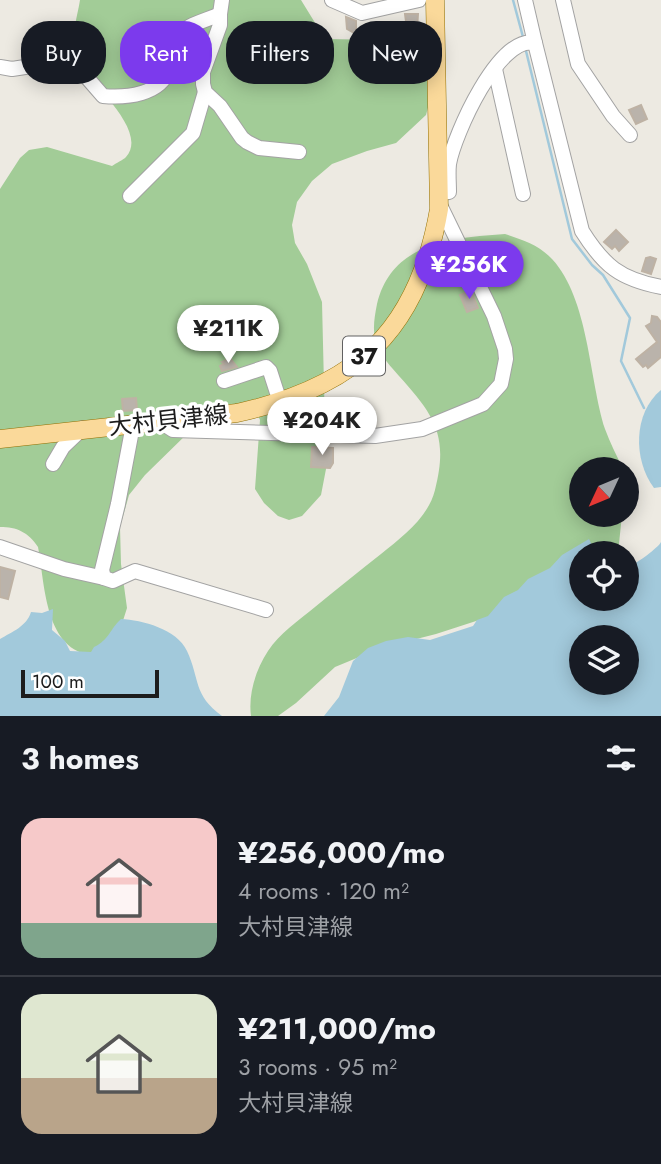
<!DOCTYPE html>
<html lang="en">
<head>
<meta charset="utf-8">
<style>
	:root { --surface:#171b24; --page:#20242c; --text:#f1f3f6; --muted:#9ea1a6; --line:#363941; --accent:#7c3aed }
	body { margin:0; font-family:Jost,"Noto Sans JP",sans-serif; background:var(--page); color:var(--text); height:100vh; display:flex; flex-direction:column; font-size:26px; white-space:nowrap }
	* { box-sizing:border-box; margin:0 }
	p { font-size:23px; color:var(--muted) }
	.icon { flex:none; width:38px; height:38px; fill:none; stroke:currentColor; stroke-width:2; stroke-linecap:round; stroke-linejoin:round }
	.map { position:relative; height:716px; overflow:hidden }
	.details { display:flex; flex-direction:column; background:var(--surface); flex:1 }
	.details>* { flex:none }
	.top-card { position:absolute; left:21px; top:21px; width:620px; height:63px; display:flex; gap:14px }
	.needle { width:46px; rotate:226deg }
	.tools { position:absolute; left:569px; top:457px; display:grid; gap:14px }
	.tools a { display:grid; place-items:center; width:70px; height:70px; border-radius:50%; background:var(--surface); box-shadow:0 4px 18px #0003; font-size:35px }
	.scale { position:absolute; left:21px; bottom:18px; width:138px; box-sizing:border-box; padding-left:7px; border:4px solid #1c1c1c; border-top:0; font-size:19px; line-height:24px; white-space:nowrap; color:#1c1c1c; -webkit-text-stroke:5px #fff; paint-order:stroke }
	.price { position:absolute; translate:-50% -60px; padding:0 16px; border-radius:24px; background:#fff; color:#222; font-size:23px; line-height:46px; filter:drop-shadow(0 2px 4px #0008) }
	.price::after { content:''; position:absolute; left:50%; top:42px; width:21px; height:16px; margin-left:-10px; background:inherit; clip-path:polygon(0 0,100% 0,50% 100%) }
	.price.selected { background:var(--accent); color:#fff }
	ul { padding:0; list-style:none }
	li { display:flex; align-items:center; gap:21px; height:175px; padding:0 21px }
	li+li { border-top:2px solid var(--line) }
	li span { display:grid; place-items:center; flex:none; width:196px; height:140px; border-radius:21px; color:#555 }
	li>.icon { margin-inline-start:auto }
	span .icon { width:84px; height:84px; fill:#fffc; stroke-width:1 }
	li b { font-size:30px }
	h2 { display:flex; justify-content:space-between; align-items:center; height:84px; padding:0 21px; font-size:30px }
	.chip { padding:0 24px; border-radius:28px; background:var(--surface); box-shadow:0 4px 18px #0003; font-size:24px; line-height:63px }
	.chip.selected { background:var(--accent); color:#fff }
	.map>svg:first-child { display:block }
	.forest { fill:#a2cc97 }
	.water { fill:#a2c9db; fill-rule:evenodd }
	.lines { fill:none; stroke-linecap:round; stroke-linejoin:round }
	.stream { stroke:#a2c9db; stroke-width:2.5 }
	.building { fill:#bab3ab; stroke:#beb2a4; stroke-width:2 }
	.minor-casing { stroke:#a3a3a3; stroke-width:16 }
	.major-casing { stroke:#916f03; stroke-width:19 }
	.minor { stroke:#fff; stroke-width:14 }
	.major { stroke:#fad99a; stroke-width:18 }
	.labels { text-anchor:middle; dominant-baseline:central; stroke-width:7; stroke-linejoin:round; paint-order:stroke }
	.shield { fill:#fff; stroke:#606060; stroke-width:2 }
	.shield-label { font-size:23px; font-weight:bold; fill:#1c1c1c }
	.street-label { font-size:24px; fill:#1c1c1c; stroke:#fff }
</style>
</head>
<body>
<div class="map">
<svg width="661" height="716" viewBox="0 0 661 716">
	<rect width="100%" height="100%" fill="#edeae2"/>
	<!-- forest -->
	<g class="forest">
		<path d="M 80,0 L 301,0 L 325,39 L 388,40 L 428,48 L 433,89 L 426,115 L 396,143 L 367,151 L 332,164 L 312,181 L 297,202 L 292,225 L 295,243 L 307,264 L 322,302 L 326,469 L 321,495 L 302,516 L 289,520 L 278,516 L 264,503 L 255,489 L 260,420 L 256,411 L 191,430 L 145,475 L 129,495 L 120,527 L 121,564 L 127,608 L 120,630 L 89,655 C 44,646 45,583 38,547 C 28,532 17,527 0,527 L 0,189 L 20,158 L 29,150 L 47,147 L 112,166 C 116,163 123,160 126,157 C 150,130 87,81 77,59 C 69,41 77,19 80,0 Z"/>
		<path d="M 505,234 C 523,240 539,245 552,259 C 589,299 589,379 605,429 C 610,443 617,456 623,469 L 581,469 L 581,514 L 622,515 L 618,553 L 581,553 L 581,587 L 436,634 L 381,648 L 335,667 L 296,703 L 278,716 L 251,716 C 248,694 256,669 268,651 C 279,634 299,620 315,607 C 337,589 359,571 381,554 C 402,537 428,518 435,490 C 449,435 434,415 399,376 C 392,368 381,356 377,346 C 372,332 374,319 377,304 C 392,242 452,238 505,234 Z"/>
	</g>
	<!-- water -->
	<g class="water">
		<path d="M 661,390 L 661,487 L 654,488 C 633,460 633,413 661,390 Z"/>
		<path d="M 589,539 L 595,551 L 601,553 L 581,553 L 581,598 L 626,598 L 627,564 L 630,566 C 637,563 658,548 661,542 L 661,716 L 324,716 L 339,697 L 353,661 L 368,648 L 386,641 L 408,637 L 430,640 L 473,626 L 477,620 L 488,616 L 504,597 L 518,590 L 528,579 L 550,568 L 562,555 ZM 626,637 L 626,682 L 581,682 L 581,637 Z"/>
		<path d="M 53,609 L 52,630 L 65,641 L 70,651 L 91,652 L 94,647 C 109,640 110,629 121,619 C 142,620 177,629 187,651 C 200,679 193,695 222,716 L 0,716 L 0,639 C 12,632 27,626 31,612 L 42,613 Z"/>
	</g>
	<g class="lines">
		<!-- stream -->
		<g class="stream">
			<path d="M 513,0 L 523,37"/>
			<path d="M 526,51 L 572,239 L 592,265 L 603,275 L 630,318 L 621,361 L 644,408"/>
		</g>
	</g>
	<!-- building -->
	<g class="building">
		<path d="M 405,14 L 418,14 L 417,29 L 407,29 Z"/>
		<path d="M 346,17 L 356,21 L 356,34 L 347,29 Z"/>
		<path d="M 641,105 L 647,119 L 636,124 L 629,110 Z"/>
		<path d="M 616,230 L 628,242 L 619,251 L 615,246 L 612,249 L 604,242 Z"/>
		<path d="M 650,257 L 656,259 L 651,274 L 642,271 L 646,258 Z"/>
		<path d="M 471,290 L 478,308 L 467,312 L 460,295 Z"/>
		<path d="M 652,316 L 657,317 L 661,322 L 661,357 L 648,368 L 646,365 L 643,367 L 636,359 L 657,342 L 646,326 L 651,323 Z"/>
		<path d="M 230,358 L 237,367 L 222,371 L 220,366 L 224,364 L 222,362 Z"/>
		<path d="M 136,398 L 137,410 L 123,411 L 122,399 Z"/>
		<path d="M 312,447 L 333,448 L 333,463 L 330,468 L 311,467 Z"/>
		<path d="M 0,567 L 15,571 L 8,599 L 0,597 Z"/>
	</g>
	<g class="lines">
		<!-- minor casing -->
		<g class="minor-casing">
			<g id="minor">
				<path d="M 332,0 L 362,13 L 419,0"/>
				<path d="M 525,0 L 535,43"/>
				<path d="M 563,0 L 578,64 L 613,116 L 630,135"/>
				<path d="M 220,14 L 222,0"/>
				<path d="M 0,67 L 12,69 L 64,61 L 76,65 L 103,96 C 126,98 161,95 169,69 C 172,60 172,46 177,37 C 184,25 208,20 220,14 L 220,25 L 203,72 L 203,84 L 205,92 L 220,106 L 242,138 L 247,142 L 259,148 L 299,152"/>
				<path d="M 495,69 L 523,194"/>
				<path d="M 440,193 L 449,192 C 449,183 448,173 449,164 C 454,135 499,34 535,43 L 582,231 C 604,266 620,279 661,287"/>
				<path d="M 130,196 L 193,133 L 205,92"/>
				<path d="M 224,381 L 266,367 L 270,371 L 280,402"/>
				<path d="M 159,421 L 173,430 L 375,436 L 422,429 L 483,404 L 501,384 L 506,359 L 505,349 L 494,316 L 439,203"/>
				<path d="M 133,425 L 118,504 L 102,570 L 104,578 L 113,581 L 135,571 L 266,610"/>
				<path d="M 53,464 L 63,447 L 83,428"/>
				<path d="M 0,547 L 64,569 L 104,578"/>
			</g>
		</g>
		<!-- major casing -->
		<g class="major-casing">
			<path id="major" d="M 0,439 L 237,413 C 356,387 418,331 439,209 L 435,0"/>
		</g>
		<!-- minor -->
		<use href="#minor" class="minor"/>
		<!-- major -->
		<use href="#major" class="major"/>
	</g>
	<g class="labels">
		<!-- shield labels -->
		<rect class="shield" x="343" y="336.5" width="42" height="39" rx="5"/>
		<g class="shield-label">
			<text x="364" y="356">37</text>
		</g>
		<!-- street labels -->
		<g class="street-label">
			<text transform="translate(168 420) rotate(-6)">大村貝津線</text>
		</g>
	</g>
</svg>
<div class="tools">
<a><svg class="needle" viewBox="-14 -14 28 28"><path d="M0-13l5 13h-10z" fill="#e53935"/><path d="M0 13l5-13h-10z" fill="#9ea1a6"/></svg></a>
<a><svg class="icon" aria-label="locate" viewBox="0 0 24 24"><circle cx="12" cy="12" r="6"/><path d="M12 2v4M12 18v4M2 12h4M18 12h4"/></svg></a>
<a><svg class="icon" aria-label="layers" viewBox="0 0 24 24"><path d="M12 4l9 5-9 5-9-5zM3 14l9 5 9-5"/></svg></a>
</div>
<div class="scale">100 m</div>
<b class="price selected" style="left:469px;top:301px">¥256K</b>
<b class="price" style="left:228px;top:365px">¥211K</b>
<b class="price" style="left:322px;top:457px">¥204K</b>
<div class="top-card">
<a class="chip">Buy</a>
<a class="chip selected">Rent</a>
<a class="chip">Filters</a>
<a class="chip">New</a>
</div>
</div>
<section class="details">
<h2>3 homes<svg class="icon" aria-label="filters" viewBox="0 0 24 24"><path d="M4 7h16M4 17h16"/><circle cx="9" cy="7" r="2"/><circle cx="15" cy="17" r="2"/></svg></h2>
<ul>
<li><span style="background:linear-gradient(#f6c9c9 75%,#7fa58c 0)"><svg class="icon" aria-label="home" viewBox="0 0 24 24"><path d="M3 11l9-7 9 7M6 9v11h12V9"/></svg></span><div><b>¥256,000/mo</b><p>4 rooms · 120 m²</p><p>大村貝津線</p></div></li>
<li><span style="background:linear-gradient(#dfe7d0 60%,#b9a48a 0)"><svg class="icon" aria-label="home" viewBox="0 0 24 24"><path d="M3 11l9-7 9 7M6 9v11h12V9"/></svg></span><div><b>¥211,000/mo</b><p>3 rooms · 95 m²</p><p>大村貝津線</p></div></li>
</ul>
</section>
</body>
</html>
